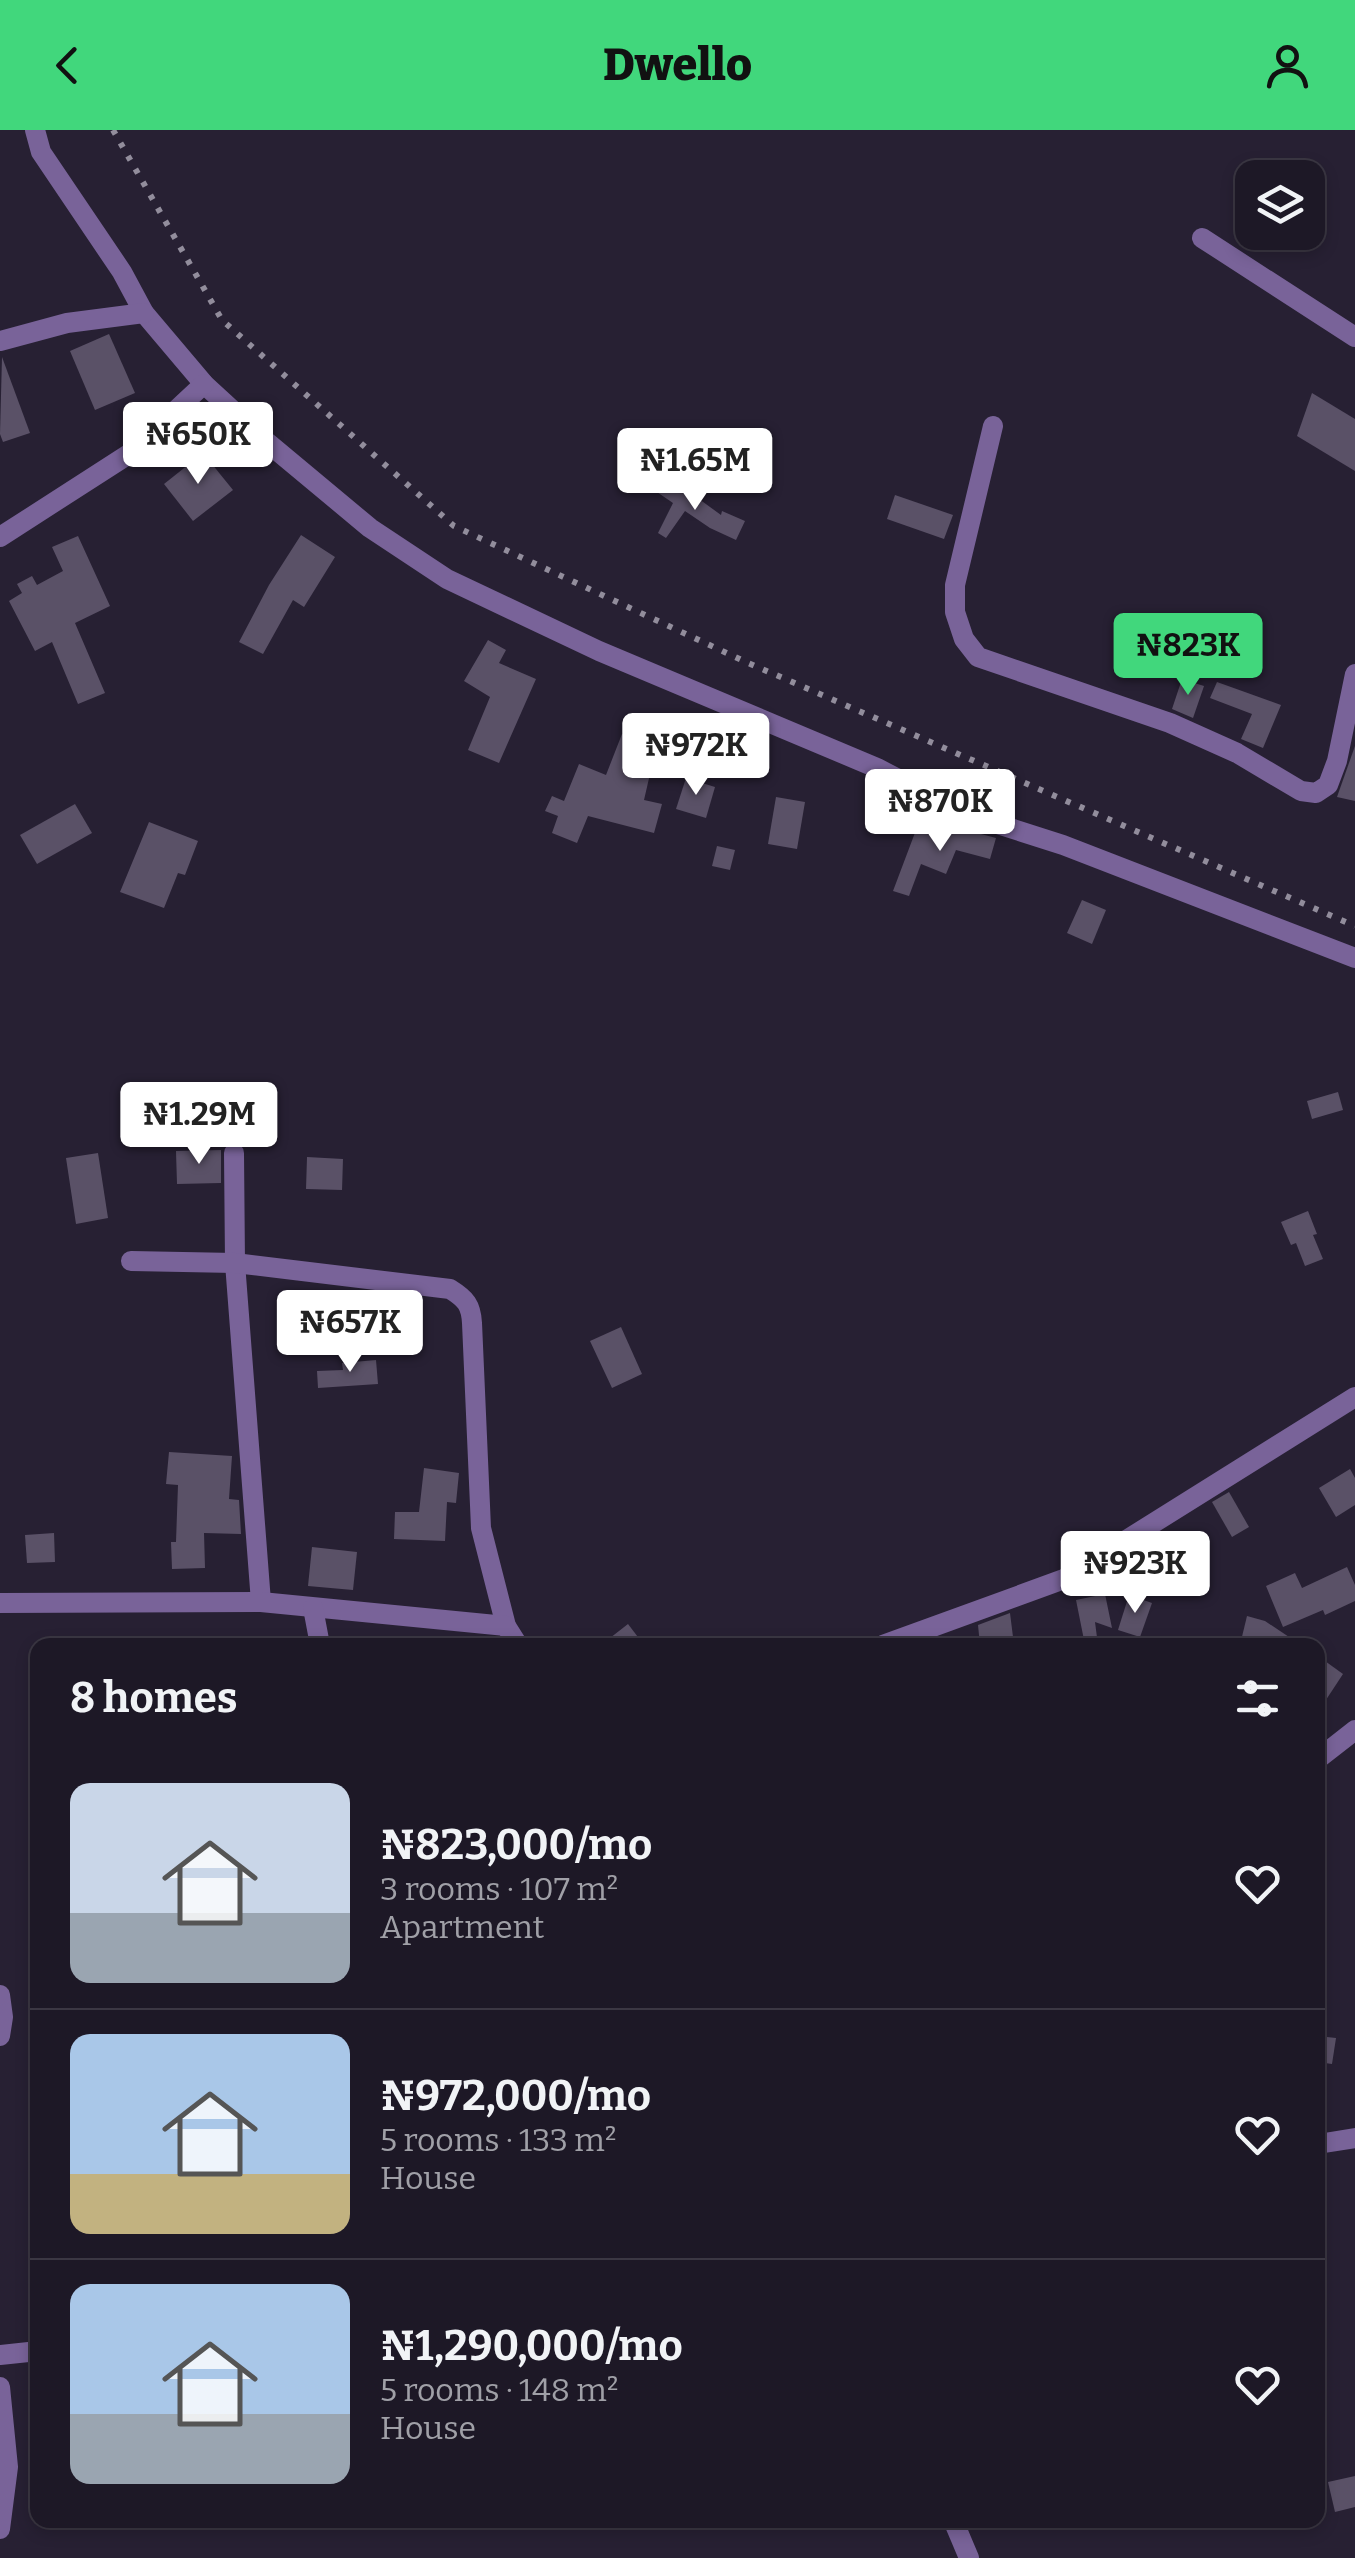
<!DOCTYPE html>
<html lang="en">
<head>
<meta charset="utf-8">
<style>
	:root { --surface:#1d1826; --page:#2a2532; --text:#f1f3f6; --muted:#a0a0a7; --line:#3b3743; --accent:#41d77c }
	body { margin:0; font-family:Bitter,serif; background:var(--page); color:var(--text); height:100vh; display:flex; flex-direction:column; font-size:38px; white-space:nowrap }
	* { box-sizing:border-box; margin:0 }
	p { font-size:32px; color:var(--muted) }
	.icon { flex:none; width:55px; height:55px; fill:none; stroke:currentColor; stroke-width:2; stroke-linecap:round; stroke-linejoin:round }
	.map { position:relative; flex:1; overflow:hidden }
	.panel { position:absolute; left:30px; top:1508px; width:1295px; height:890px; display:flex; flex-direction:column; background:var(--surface); border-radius:20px; box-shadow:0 5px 15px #0003,0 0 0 2px var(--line) }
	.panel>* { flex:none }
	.buttons { position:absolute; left:1235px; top:30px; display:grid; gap:20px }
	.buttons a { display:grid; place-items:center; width:90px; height:90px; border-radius:20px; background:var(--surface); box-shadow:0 5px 15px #0003,0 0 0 2px var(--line); font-size:50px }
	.price { position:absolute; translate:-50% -85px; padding:0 22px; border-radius:10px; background:#fff; color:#222; font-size:32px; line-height:65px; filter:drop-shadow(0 2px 5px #0008) }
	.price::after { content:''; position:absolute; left:50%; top:60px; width:30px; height:22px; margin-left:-15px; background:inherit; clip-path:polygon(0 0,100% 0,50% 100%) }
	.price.on { background:var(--accent); color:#111 }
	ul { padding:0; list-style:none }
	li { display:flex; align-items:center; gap:30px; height:250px; padding:0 40px }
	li+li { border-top:2px solid var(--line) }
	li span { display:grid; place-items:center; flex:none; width:280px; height:200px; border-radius:20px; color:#555 }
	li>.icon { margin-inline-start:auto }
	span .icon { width:120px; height:120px; fill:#fffc; stroke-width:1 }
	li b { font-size:42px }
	h2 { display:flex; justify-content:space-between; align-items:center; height:120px; padding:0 40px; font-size:42px }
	header { display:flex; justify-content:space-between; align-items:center; height:130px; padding:0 40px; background:var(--accent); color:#111; font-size:45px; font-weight:800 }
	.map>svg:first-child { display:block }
	.building { fill:#5a5167 }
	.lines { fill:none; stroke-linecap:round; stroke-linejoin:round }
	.street { stroke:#796399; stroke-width:20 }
	.rail { stroke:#928d9c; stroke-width:6; stroke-dasharray:5 10; stroke-linecap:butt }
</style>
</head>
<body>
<header><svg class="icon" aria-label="back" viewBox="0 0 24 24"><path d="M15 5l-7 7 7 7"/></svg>Dwello<svg class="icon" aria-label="person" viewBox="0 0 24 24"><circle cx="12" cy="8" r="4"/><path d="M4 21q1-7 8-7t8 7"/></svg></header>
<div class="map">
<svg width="1355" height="2428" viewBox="0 0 1355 2428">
	<rect width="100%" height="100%" fill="#272033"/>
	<!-- building -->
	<g class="building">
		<path d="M 109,204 L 135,263 L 95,280 L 70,221 Z"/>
		<path d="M 2,227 L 30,303 L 3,312 L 0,304 Z"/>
		<path d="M 1312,263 L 1355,289 L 1355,341 L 1297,306 Z"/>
		<path d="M 203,323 L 233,360 L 193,391 L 164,354 Z"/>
		<path d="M 656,349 L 697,370 L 699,369 L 721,385 L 722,381 L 745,391 L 736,410 L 710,398 L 685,381 L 666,408 L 658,403 L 673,373 L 651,358 Z"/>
		<path d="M 895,365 L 953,385 L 944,409 L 887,389 Z"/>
		<path d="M 301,405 L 335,427 L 304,477 L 293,470 L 263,524 L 239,512 L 269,455 Z"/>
		<path d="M 78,406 L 110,476 L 75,493 L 105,563 L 78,574 L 52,512 L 35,521 L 9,471 L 22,463 L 17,454 L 32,446 L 37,455 L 63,441 L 52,417 Z"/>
		<path d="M 488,510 L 506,520 L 499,533 L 536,549 L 499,633 L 468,620 L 490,567 L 464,551 Z"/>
		<path d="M 1182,549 L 1204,556 L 1193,588 L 1172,579 Z"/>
		<path d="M 1217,552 L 1281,575 L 1263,618 L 1241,609 L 1252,584 L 1210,568 Z"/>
		<path d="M 622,604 L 642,611 L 638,620 L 657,629 L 650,644 L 644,670 L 662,674 L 654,703 L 588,686 L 577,713 L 552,703 L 558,686 L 545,681 L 552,666 L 564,671 L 579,634 L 606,645 Z"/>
		<path d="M 1355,616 L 1355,671 L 1337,667 Z"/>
		<path d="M 686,648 L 715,657 L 706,688 L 676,679 Z"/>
		<path d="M 776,667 L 805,672 L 797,719 L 768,714 Z"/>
		<path d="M 75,674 L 92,703 L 37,734 L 20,705 Z"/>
		<path d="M 149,692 L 198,711 L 185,745 L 178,743 L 164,778 L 120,762 Z"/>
		<path d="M 951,696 L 996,708 L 990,729 L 956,720 L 946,744 L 921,734 L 909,766 L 893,761 L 916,700 L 947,711 Z"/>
		<path d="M 717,716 L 735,720 L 730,740 L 712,736 Z"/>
		<path d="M 1082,770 L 1106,780 L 1092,814 L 1067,803 Z"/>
		<path d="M 1338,962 L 1343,980 L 1312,989 L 1307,971 Z"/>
		<path d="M 221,1020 L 221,1053 L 177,1054 L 176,1021 Z"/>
		<path d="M 98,1023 L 108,1088 L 76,1094 L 66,1028 Z"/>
		<path d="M 307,1027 L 343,1029 L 342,1060 L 306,1059 Z"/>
		<path d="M 1308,1081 L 1317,1104 L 1313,1105 L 1323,1129 L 1305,1136 L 1296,1113 L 1291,1115 L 1281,1092 Z"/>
		<path d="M 621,1197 L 642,1244 L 612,1258 L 590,1211 Z"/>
		<path d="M 376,1230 L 378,1254 L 318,1258 L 317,1241 L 343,1240 L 342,1233 Z"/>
		<path d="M 169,1322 L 232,1326 L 229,1369 L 239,1370 L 241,1404 L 204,1403 L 205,1438 L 172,1439 L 171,1412 L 176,1412 L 178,1355 L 166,1354 Z"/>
		<path d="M 424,1338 L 459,1343 L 456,1373 L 447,1372 L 445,1411 L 394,1409 L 395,1382 L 419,1382 Z"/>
		<path d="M 1350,1339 L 1355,1348 L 1355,1375 L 1336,1387 L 1319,1358 Z"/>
		<path d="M 1229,1362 L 1249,1397 L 1232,1407 L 1212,1372 Z"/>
		<path d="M 54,1403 L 55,1432 L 27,1433 L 25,1405 Z"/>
		<path d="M 312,1417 L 357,1422 L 353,1460 L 308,1456 Z"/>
		<path d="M 1347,1437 L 1355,1455 L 1355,1471 L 1325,1485 L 1323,1480 L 1283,1497 L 1266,1456 L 1295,1443 L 1302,1458 Z"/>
		<path d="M 1105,1464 L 1112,1498 L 1095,1492 L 1098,1515 L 1085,1515 L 1076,1470 Z"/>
		<path d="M 1129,1465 L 1152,1473 L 1140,1507 L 1118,1500 Z"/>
		<path d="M 1010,1483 L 1014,1515 L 980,1515 L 978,1495 Z"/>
		<path d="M 1247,1486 L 1265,1491 L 1301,1515 L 1240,1515 Z"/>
		<path d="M 628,1494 L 644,1515 L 601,1515 Z"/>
		<path d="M 1318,1526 L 1343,1544 L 1318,1582 Z"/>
		<path d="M 1318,1906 L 1336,1908 L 1332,1934 L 1318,1932 Z"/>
		<path d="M 1355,2346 L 1355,2377 L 1335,2382 L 1328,2352 Z"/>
	</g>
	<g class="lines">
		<!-- street -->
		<g class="street">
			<path d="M 35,0 L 41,22 L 122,142 L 144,183 L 204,254 L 268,313 L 370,398 L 447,449 L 599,521 L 877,638 L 966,684 L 1063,715 L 1355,828"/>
			<path d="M 1202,108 L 1355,207"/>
			<path d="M 0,211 L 67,193 L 144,183"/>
			<path d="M 993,296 L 955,455 L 955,482 L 964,509 L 978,527 L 1170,593 L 1237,623 L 1301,661 L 1316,663 L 1328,655 L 1337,631 L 1355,544"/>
			<path d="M 0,407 L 129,324 L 204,254"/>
			<path d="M 234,1023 L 235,1133 L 261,1472"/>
			<path d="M 131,1131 L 235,1133 L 450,1159 C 466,1169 471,1175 472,1193 L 481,1398 L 506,1496 L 518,1515"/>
			<path d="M 0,1473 L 261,1472 L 506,1496"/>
			<path d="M 313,1478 L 320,1515"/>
			<path d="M 883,1515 L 1064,1449 L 1355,1267"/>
			<path d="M 1318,1629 L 1355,1600"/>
			<path d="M 0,1865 L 3,1887 L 0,1906"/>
			<path d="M 1318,2014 L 1355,2008"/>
			<path d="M 0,2225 L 38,2221"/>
			<path d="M 0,2257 L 8,2337 L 0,2399"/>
			<path d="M 953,2390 L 969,2428"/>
		</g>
		<!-- rail -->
		<path class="rail" d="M 113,0 L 222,190 L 454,396 L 746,532 L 1355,796"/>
	</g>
</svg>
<div class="buttons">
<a><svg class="icon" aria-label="layers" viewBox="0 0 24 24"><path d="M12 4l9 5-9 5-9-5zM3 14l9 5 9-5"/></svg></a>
</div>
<b class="price" style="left:198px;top:357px">₦650K</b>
<b class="price" style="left:695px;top:383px">₦1.65M</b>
<b class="price on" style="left:1188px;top:568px">₦823K</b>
<b class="price" style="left:696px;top:668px">₦972K</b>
<b class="price" style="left:940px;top:724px">₦870K</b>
<b class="price" style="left:199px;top:1037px">₦1.29M</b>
<b class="price" style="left:350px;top:1245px">₦657K</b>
<b class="price" style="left:1135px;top:1486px">₦923K</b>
<section class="panel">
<h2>8 homes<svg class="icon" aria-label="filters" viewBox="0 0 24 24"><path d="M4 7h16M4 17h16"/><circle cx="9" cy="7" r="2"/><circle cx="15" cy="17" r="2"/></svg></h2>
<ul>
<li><span style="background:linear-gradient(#c9d6e8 65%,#9aa5b1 0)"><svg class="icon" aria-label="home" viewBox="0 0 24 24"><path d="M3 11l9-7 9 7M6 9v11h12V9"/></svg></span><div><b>₦823,000/mo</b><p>3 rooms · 107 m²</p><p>Apartment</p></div><svg class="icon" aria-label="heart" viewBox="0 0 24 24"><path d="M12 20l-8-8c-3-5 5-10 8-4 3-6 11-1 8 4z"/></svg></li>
<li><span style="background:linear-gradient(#a9c7e8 70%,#c2b280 0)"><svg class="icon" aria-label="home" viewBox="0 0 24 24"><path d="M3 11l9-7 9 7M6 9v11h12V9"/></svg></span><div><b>₦972,000/mo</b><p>5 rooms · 133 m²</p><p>House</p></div><svg class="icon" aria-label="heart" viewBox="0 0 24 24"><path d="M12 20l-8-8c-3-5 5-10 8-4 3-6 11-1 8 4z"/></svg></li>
<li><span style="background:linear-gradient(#a9c7e8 65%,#9aa5b1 0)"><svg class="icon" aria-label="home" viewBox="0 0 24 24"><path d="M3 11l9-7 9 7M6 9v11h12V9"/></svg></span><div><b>₦1,290,000/mo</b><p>5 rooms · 148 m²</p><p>House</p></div><svg class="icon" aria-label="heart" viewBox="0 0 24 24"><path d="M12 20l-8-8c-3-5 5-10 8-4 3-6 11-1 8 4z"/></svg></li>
</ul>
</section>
</div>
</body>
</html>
